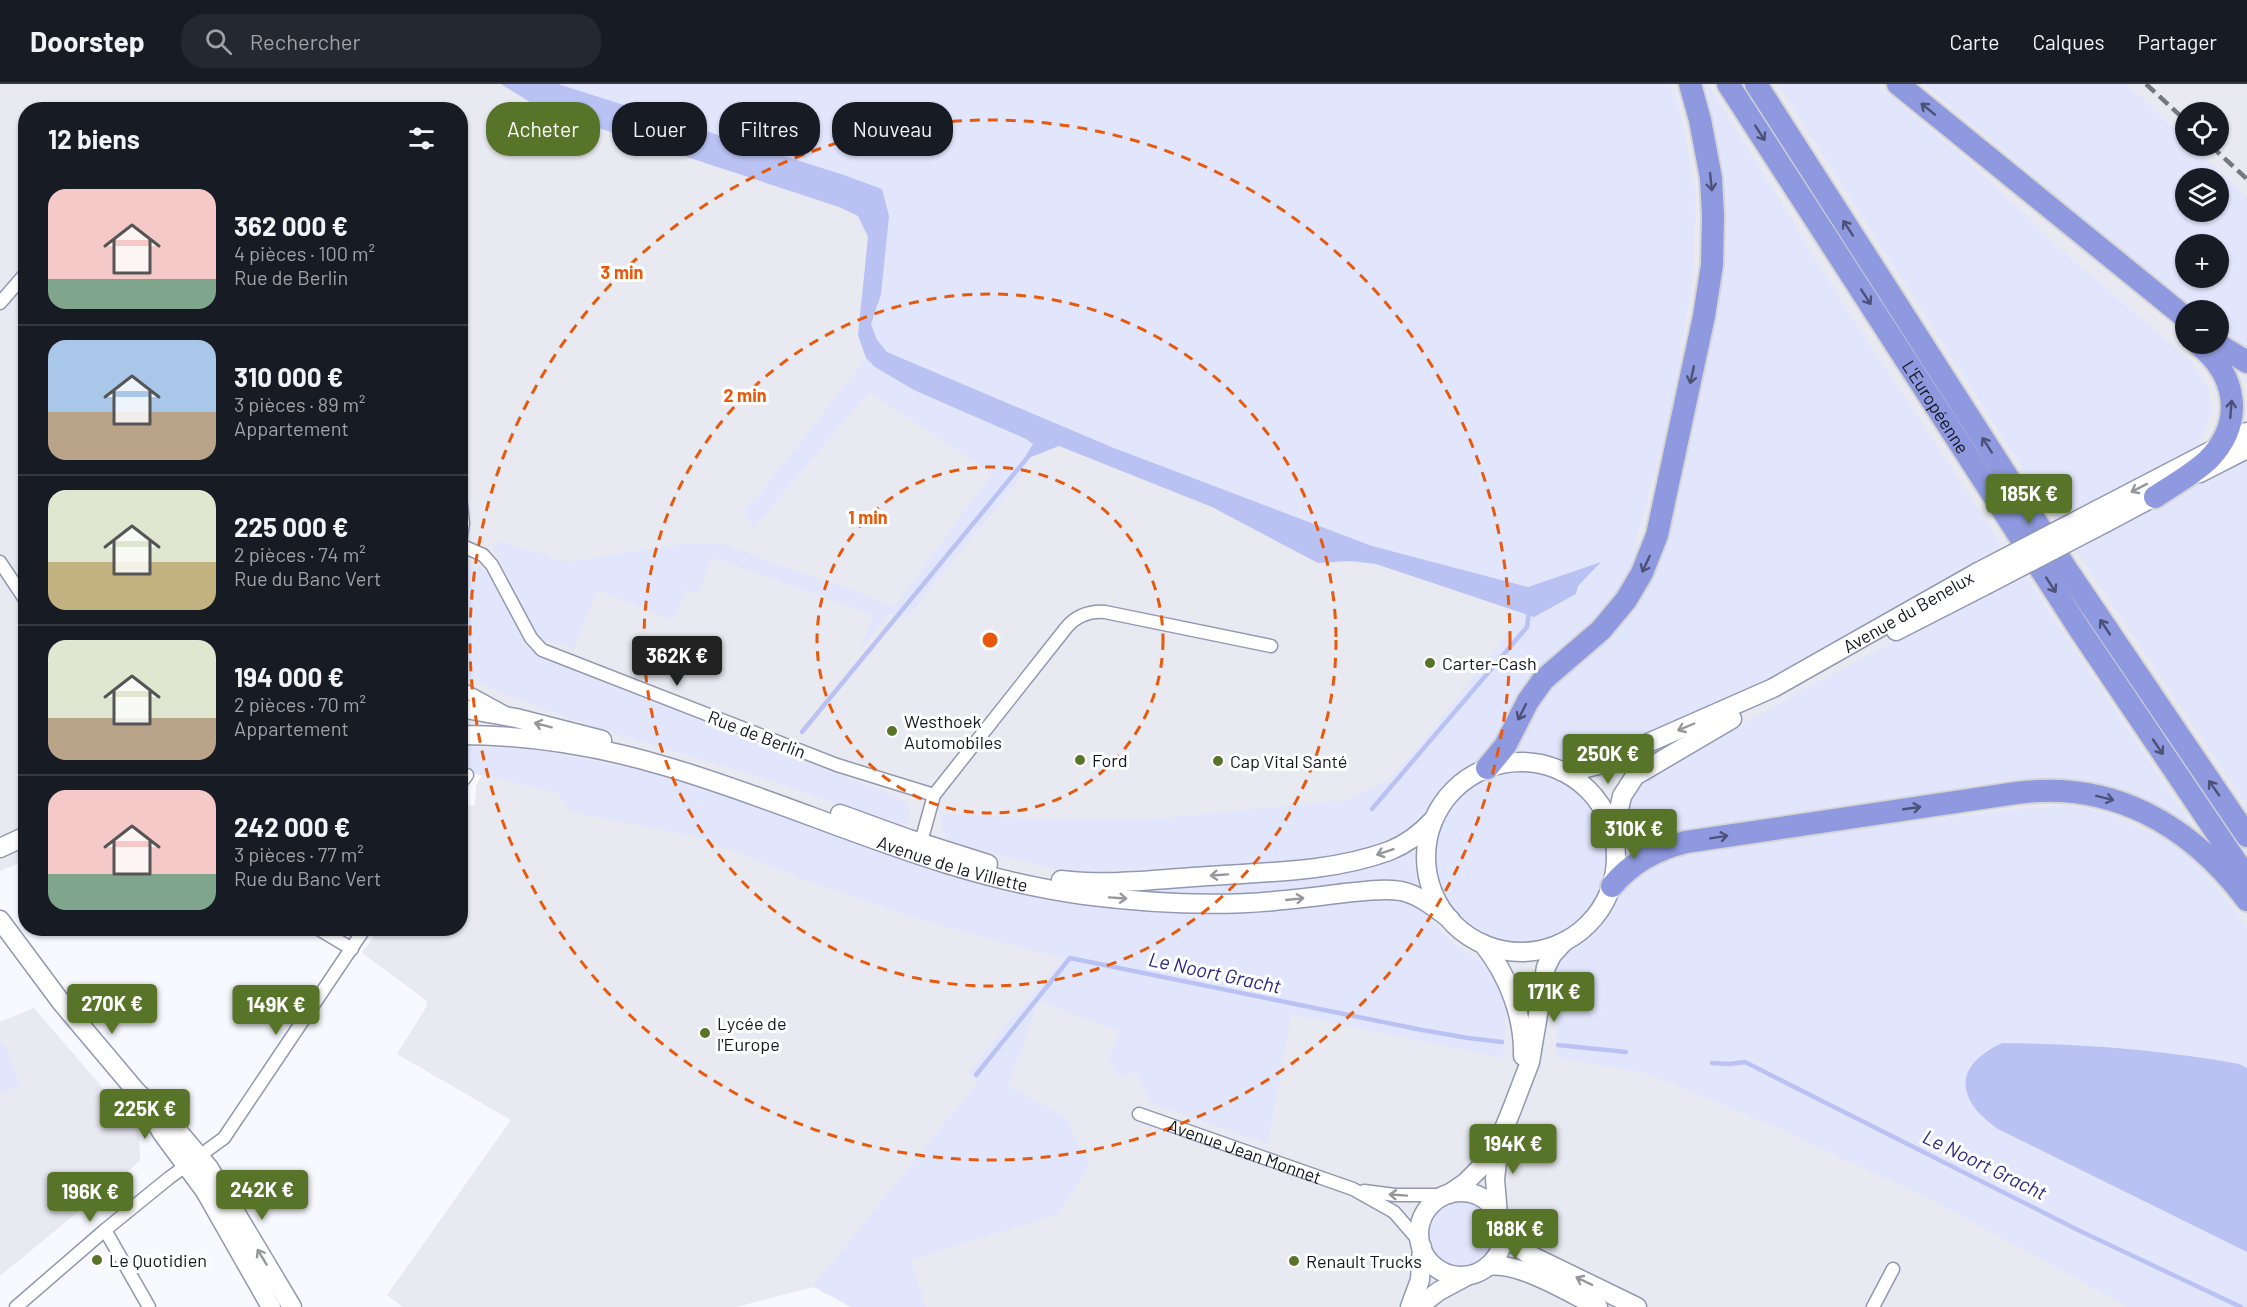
<!DOCTYPE html>
<html lang="fr">
<head>
<meta charset="utf-8">
<style>
	:root { --surface:#171b24; --page:#242831; --text:#f1f3f6; --muted:#9ea1a6; --line:#363941; --accent:#587429 }
	body { margin:0; font-family:Barlow,sans-serif; background:var(--page); color:var(--text); height:100vh; display:flex; flex-direction:column; font-size:22px; white-space:nowrap }
	* { box-sizing:border-box; margin:0 }
	p { font-size:20px; color:var(--muted) }
	.icon { flex:none; width:33px; height:33px; fill:none; stroke:currentColor; stroke-width:2; stroke-linecap:round; stroke-linejoin:round }
	.map { position:relative; flex:1; overflow:hidden }
	.drawer { position:absolute; left:18px; top:18px; width:450px; height:834px; display:flex; flex-direction:column; background:var(--surface); border-radius:24px; box-shadow:0 2px 4px #0004 }
	.drawer>* { flex:none }
	.guide { position:absolute; left:486px; top:18px; width:570px; height:54px; display:flex; gap:12px }
	.controls { position:absolute; left:2175px; top:18px; display:grid; gap:12px }
	.controls a { display:grid; place-items:center; width:54px; height:54px; border-radius:50%; background:var(--surface); box-shadow:0 2px 4px #0004; font-size:30px }
	.price { position:absolute; translate:-50% -51px; padding:0 14px; border-radius:6px; background:var(--accent); color:#fff; font-size:20px; line-height:39px; filter:drop-shadow(0 2px 3px #0008) }
	.price::after { content:''; position:absolute; left:50%; top:36px; width:18px; height:14px; margin-left:-9px; background:inherit; clip-path:polygon(0 0,100% 0,50% 100%) }
	.price.selected { background:#222; color:#fff }
	ul { padding:0; list-style:none }
	li { display:flex; align-items:center; gap:18px; height:150px; padding:0 30px }
	li+li { border-top:2px solid var(--line) }
	li span { display:grid; place-items:center; flex:none; width:168px; height:120px; border-radius:18px; color:#555 }
	li>.icon { margin-inline-start:auto }
	span .icon { width:72px; height:72px; fill:#fffc; stroke-width:1 }
	li b { font-size:26px }
	h2 { display:flex; justify-content:space-between; align-items:center; height:72px; padding:0 30px; font-size:26px }
	.tag { padding:0 21px; border-radius:24px; background:var(--surface); box-shadow:0 2px 4px #0004; font-size:21px; line-height:54px }
	.tag.selected { background:var(--accent); color:#fff }
	header { display:flex; align-items:center; gap:36px; box-sizing:border-box; height:84px; padding:0 30px; background:var(--surface); border-bottom:2px solid var(--line) }
	header strong { font-size:28px }
	nav { display:flex; gap:33px; margin-inline-start:auto; font-size:21px }
	.search { width:420px; height:54px; background:var(--page); display:flex; align-items:center; gap:15px; box-sizing:border-box; padding:0 21px; border-radius:24px; color:var(--muted); font-size:22px }
	.map>svg:first-child { display:block }
	.built { fill:#e8e9f1; fill-rule:evenodd }
	.green { fill:#e2e6fd; fill-rule:evenodd }
	.water { fill:#bac2f3 }
	.lines { fill:none; stroke-linecap:round; stroke-linejoin:round }
	.stream { stroke:#bac2f3; stroke-width:4.5 }
	.street-casing { stroke:#9297b2; stroke-width:15 }
	.secondary-casing { stroke:#9297b2; stroke-width:21 }
	.highway-casing { stroke:#d5d5d7; stroke-width:26 }
	.street { stroke:#fff; stroke-width:12 }
	.secondary { stroke:#fff; stroke-width:18 }
	.highway { stroke:#8f99df; stroke-width:22 }
	.rail { stroke:#75777f; stroke-width:4.5; stroke-dasharray:12 6; stroke-linecap:butt }
	.secondary-bridge-casing { stroke:#9297b2; stroke-width:21; stroke-linecap:butt }
	.secondary-bridge { stroke:#fff; stroke-width:18 }
	.oneway { stroke:#4c5276 }
	.oneway2 { stroke:#96979b }
	.ring { fill:none; stroke:#e8590c; stroke-width:3; stroke-dasharray:10 8 }
	.poi-dot { fill:#587429; stroke:#fff; stroke-width:2 }
	.labels { text-anchor:middle; dominant-baseline:central; stroke-width:6; stroke-linejoin:round; paint-order:stroke }
	.street-label { font-size:18px; fill:#151721; stroke:#fff }
	.poi-label { font-size:18px; fill:#151721; stroke:#fff; text-anchor:start }
	.water-label { font-size:20px; font-style:italic; fill:#2b2882; stroke:#fff }
	.centre { fill:#e8590c; stroke:#fff; stroke-width:3 }
	.ring-label { font-size:18px; text-anchor:middle; font-weight:bold; fill:#e8590c; stroke:#fff; stroke-width:6; stroke-linejoin:round; paint-order:stroke }
</style>
</head>
<body>
<header>
<strong>Doorstep</strong>
<div class="search"><svg class="icon" aria-label="search" viewBox="0 0 24 24"><circle cx="10" cy="10" r="6"/><path d="M15 15l6 6"/></svg>Rechercher</div>
<nav><a>Carte</a><a>Calques</a><a>Partager</a></nav>
</header>
<div class="map">
<svg width="2247" height="1223" viewBox="0 0 2247 1223">
	<rect width="100%" height="100%" fill="#f8f9ff"/>
	<!-- built -->
	<g class="built">
		<path d="M 0,0 L 558,0 L 844,91 L 882,105 L 887,268 L 1114,364 L 1680,27 L 1669,0 L 2247,0 L 2247,1223 L 851,1223 L 814,1203 L 736,1223 L 403,1223 L 387,1211 L 511,1036 L 397,970 L 427,922 L 426,916 L 362,869 L 379,845 L 460,844 L 461,723 L 475,721 L 476,701 L 482,692 L 460,686 L 460,26 L 26,26 L 26,776 L 0,787 ZM 2186,28 L 2218,28 L 2218,62 L 2186,62 ZM 2186,94 L 2218,94 L 2218,128 L 2186,128 ZM 2186,160 L 2218,160 L 2218,194 L 2186,194 ZM 2186,226 L 2218,226 L 2218,260 L 2186,260 Z"/>
		<path d="M 34,924 L 139,1046 L 140,1077 L 0,1192 L 0,938 Z"/>
	</g>
	<!-- green -->
	<g class="green">
		<path d="M 558,0 L 1669,0 L 1680,27 L 1696,111 L 1692,194 L 1672,328 L 1634,461 L 1640,464 L 1628,494 L 1606,525 L 1486,672 L 1452,693 L 1436,710 L 1426,728 L 1411,746 L 1381,764 L 1334,773 L 1208,782 L 1070,788 L 957,761 C 942,754 941,746 942,729 L 1040,735 L 1140,736 L 1347,716 L 1387,697 L 1424,657 L 1511,544 L 1514,525 L 1535,533 L 1576,510 L 1578,502 L 1600,479 L 1528,503 L 1372,462 L 1114,364 L 887,268 L 877,256 L 871,240 L 881,210 L 882,105 L 844,91 Z"/>
		<path d="M 1697,0 L 1708,0 L 1845,223 L 2002,461 L 1758,606 L 1588,677 L 1569,679 L 1542,670 L 1510,670 L 1541,611 L 1631,525 L 1723,174 L 1725,120 L 1712,37 Z"/>
		<path d="M 1778,0 L 1876,0 L 1968,77 L 2063,167 L 2190,276 L 2208,304 L 2212,326 L 2199,361 L 2056,437 Z"/>
		<path d="M 1924,0 L 2127,0 L 2185,55 L 2186,62 L 2192,62 L 2247,113 L 2247,267 L 2219,247 L 2218,226 L 2192,226 ZM 2186,94 L 2218,94 L 2218,128 L 2186,128 ZM 2186,160 L 2218,160 L 2218,194 L 2186,194 Z"/>
		<path d="M 866,274 L 875,283 L 1033,360 L 1027,371 L 1031,373 L 1014,402 L 907,534 L 890,529 L 860,567 L 873,531 L 712,473 L 698,509 L 687,505 L 673,536 L 597,506 L 574,564 L 539,554 L 495,467 L 494,461 L 499,457 L 567,478 L 688,459 L 717,459 L 749,469 L 780,482 L 858,508 L 894,523 L 992,389 L 869,308 L 753,445 L 743,426 L 756,414 Z"/>
		<path d="M 2247,374 L 2247,722 L 2075,464 Z"/>
		<path d="M 473,480 L 489,488 L 527,563 L 537,570 L 576,588 L 899,714 C 911,721 911,726 908,739 L 900,742 C 838,721 777,698 714,679 C 628,653 541,630 461,589 L 461,497 L 466,486 Z"/>
		<path d="M 2023,489 L 2196,747 L 2193,749 L 2063,698 L 2008,696 L 1889,717 L 1628,777 C 1623,749 1620,725 1638,701 L 1736,643 L 1864,573 Z"/>
		<path d="M 460,662 L 536,666 L 649,688 L 722,709 L 818,746 L 983,802 L 1055,818 L 1143,826 L 1235,828 L 1379,810 L 1410,818 L 1422,827 L 1453,860 L 1482,878 L 1496,895 L 1507,919 L 1503,974 L 1291,930 L 1268,1060 L 1151,1019 L 1136,988 L 1120,994 L 1108,977 L 1119,947 L 1039,917 L 1008,1002 L 1065,1033 L 1090,1082 L 1057,1130 L 911,1176 L 925,1223 L 851,1223 L 814,1203 L 814,1200 L 979,997 L 969,988 L 1016,928 L 1065,875 L 911,833 L 790,790 L 702,754 L 570,728 L 558,709 L 461,686 Z"/>
		<circle cx="1521" cy="772" r="87"/>
		<path d="M 2069,721 L 2104,728 L 2174,759 L 2207,791 L 2247,842 L 2247,984 L 2239,980 L 2182,970 L 2041,960 L 2002,959 L 1982,969 L 1970,984 L 1996,1044 L 2247,1168 L 2247,1223 L 2129,1223 L 1932,1116 L 1769,1040 L 1646,989 L 1556,973 L 1558,930 L 1543,929 C 1547,910 1547,881 1564,869 C 1577,859 1590,854 1601,842 C 1610,831 1613,817 1622,806 C 1644,778 1679,771 1712,762 L 2020,725 Z"/>
		<path d="M 1414,765 L 1413,786 L 1421,809 L 1284,808 L 1181,814 L 1094,803 L 1376,779 Z"/>
		<path d="M 3,958 L 21,1001 L 0,1009 L 0,960 Z"/>
		<circle cx="1461" cy="1150" r="32"/>
	</g>
	<!-- water -->
	<g class="water">
		<path d="M 501,0 L 558,0 L 844,91 L 882,105 L 889,132 L 881,210 L 871,240 L 877,256 L 887,268 L 1114,364 L 1372,462 L 1528,503 L 1601,478 L 1578,502 L 1576,510 L 1534,533 L 1376,480 L 1350,477 L 1318,479 L 1212,423 L 1059,362 L 1031,373 L 1026,371 L 1033,360 L 1026,355 L 914,306 L 875,283 L 866,274 L 858,251 L 868,153 L 858,132 L 839,123 L 541,25 Z"/>
		<path d="M 2002,959 C 2082,960 2161,966 2239,980 L 2247,984 L 2247,1168 L 1996,1044 C 1988,1037 1977,1029 1972,1020 C 1954,990 1977,971 2002,959 Z"/>
	</g>
	<g class="lines">
		<!-- stream -->
		<g class="stream">
			<path d="M 802,648 L 1032,368"/>
			<path d="M 1372,725 L 1527,543 L 1529,527"/>
			<path d="M 1558,961 L 1626,968"/>
			<path d="M 1712,979 L 1729,980 L 1745,978 L 2078,1146 L 2241,1223"/>
			<path d="M 976,991 L 1070,874 L 1422,946 L 1468,954 L 1502,958"/>
		</g>
		<!-- street casing -->
		<g class="street-casing">
			<g id="street">
				<path d="M 0,219 L 26,189"/>
				<path d="M 460,413 L 463,439 L 460,459"/>
				<path d="M 460,461 L 483,471 L 492,481 L 531,554 L 542,566 L 837,681 L 934,711"/>
				<path d="M 0,478 L 26,517"/>
				<path d="M 460,604 L 504,628"/>
				<path d="M 460,700 L 467,691"/>
				<path d="M 919,765 L 934,711 L 1066,544 C 1076,532 1090,527 1105,528 L 1271,562"/>
				<path d="M 317,844 L 352,865"/>
				<path id="s1" d="M 1139,1030 L 1353,1105 L 1394,1128 L 1420,1158"/>
				<path d="M 1364,1107 L 1395,1111 L 1444,1111"/>
				<path d="M 105,1146 L 149,1223"/>
				<path d="M 16,1223 L 105,1146 L 169,1094 L 224,1054 L 365,844"/>
				<path d="M 1873,1223 L 1893,1185"/>
			</g>
		</g>
		<!-- secondary casing -->
		<g class="secondary-casing">
			<g id="secondary">
				<path d="M 2200,389 L 2247,365"/>
				<path d="M 2097,426 L 2247,348"/>
				<path d="M 2105,439 L 2167,406"/>
				<path d="M 1896,547 L 1984,502"/>
				<path d="M 460,624 L 516,634 L 602,656"/>
				<path id="s2" d="M 460,651 C 530,651 602,663 668,683 C 810,725 935,791 1084,811 C 1147,819 1211,823 1274,817 C 1298,815 1321,812 1345,809 C 1364,807 1383,804 1401,807 C 1420,811 1435,824 1450,835"/>
				<circle cx="1521" cy="773" r="95"/>
				<path id="s3" d="M 1561,687 L 1578,686 L 1598,681 L 1773,604 L 1978,488"/>
				<path d="M 840,730 L 909,755 L 988,780"/>
				<path d="M 1614,748 L 1622,712 L 1635,692 L 1732,635"/>
				<path d="M 0,764 L 26,752"/>
				<path d="M 1061,796 C 1110,802 1159,795 1208,792 C 1267,788 1332,788 1389,767 C 1407,760 1420,750 1433,736"/>
				<path d="M 0,836 L 61,918 L 136,1007 L 177,1046 L 209,1084 L 292,1223"/>
				<path d="M 1483,860 C 1508,891 1524,932 1523,972"/>
				<path d="M 149,1027 L 162,1049 L 205,1107 L 271,1223"/>
				<circle cx="1461" cy="1150" r="42"/>
				<path d="M 1449,1110 L 1465,1099 L 1483,1081 L 1501,1052 L 1512,1025 L 1530,978 L 1546,883 L 1552,871 L 1564,858"/>
				<path d="M 1498,1131 L 1495,1095 L 1499,1061"/>
				<path d="M 1503,1146 L 1515,1160 L 1528,1170 L 1637,1223"/>
				<path d="M 1488,1182 C 1519,1177 1569,1209 1598,1223"/>
				<path d="M 1410,1223 L 1420,1196 L 1422,1163"/>
				<path d="M 1418,1223 L 1439,1207 L 1467,1192"/>
			</g>
		</g>
		<!-- highway casing -->
		<g class="highway-casing">
			<g id="highway">
				<path id="s4" d="M 1728,0 L 2080,546 L 2247,794"/>
				<path d="M 1756,0 L 2067,486 L 2247,752"/>
				<path d="M 1898,0 L 2186,234"/>
				<path d="M 2217,260 L 2247,278"/>
				<path d="M 2155,413 C 2173,401 2193,390 2208,376 C 2245,338 2237,291 2198,260"/>
				<path d="M 1487,684 L 1505,662 L 1528,617 L 1543,596 L 1601,546 L 1626,516 L 1642,489 L 1657,451 L 1704,232 L 1712,181 L 1713,132 L 1711,94 L 1700,36 L 1690,0"/>
				<path d="M 1612,802 C 1631,779 1657,765 1686,758 L 2016,709 C 2113,696 2190,741 2247,816"/>
			</g>
		</g>
		<!-- street -->
		<use href="#street" class="street"/>
		<!-- secondary -->
		<use href="#secondary" class="secondary"/>
		<!-- highway -->
		<use href="#highway" class="highway"/>
		<!-- rail -->
		<g class="rail">
			<path d="M 2146,0 L 2186,37"/>
			<path d="M 2211,62 L 2247,95"/>
		</g>
		<!-- secondary-bridge casing -->
		<g class="secondary-bridge-casing">
			<g id="secondary-bridge">
				<path d="M 1978,488 L 2097,426"/>
				<path d="M 1984,502 L 2105,439"/>
			</g>
		</g>
		<!-- secondary-bridge -->
		<use href="#secondary-bridge" class="secondary-bridge"/>
	</g>
	<!-- one-way arrows -->
	<defs><path id="oneway-shaft" d="M-6 0H5M1.5-3L5.5 0L1.5 3" fill="none" stroke-width="1.6" stroke-linecap="round" stroke-linejoin="round" transform="scale(1.5)"/></defs>
	<g class="oneway">
		<use href="#oneway-shaft" transform="translate(1928 25) rotate(-141)"/>
		<use href="#oneway-shaft" transform="translate(1760 49) rotate(57)"/>
		<use href="#oneway-shaft" transform="translate(1711 98) rotate(84)"/>
		<use href="#oneway-shaft" transform="translate(1848 144) rotate(-123)"/>
		<use href="#oneway-shaft" transform="translate(1866 213) rotate(57)"/>
		<use href="#oneway-shaft" transform="translate(1692 291) rotate(102)"/>
		<use href="#oneway-shaft" transform="translate(2231 325) rotate(-85)"/>
		<use href="#oneway-shaft" transform="translate(1987 361) rotate(-123)"/>
		<use href="#oneway-shaft" transform="translate(1646 480) rotate(115)"/>
		<use href="#oneway-shaft" transform="translate(2051 501) rotate(57)"/>
		<use href="#oneway-shaft" transform="translate(2105 543) rotate(-124)"/>
		<use href="#oneway-shaft" transform="translate(1522 628) rotate(117)"/>
		<use href="#oneway-shaft" transform="translate(2158 663) rotate(56)"/>
		<use href="#oneway-shaft" transform="translate(2214 704) rotate(-125)"/>
		<use href="#oneway-shaft" transform="translate(2105 714) rotate(14)"/>
		<use href="#oneway-shaft" transform="translate(1912 724) rotate(-8)"/>
		<use href="#oneway-shaft" transform="translate(1719 753) rotate(-9)"/>
	</g>
	<g class="oneway2">
		<use href="#oneway-shaft" transform="translate(2139 404) rotate(153)"/>
		<use href="#oneway-shaft" transform="translate(543 641) rotate(-165)"/>
		<use href="#oneway-shaft" transform="translate(1686 643) rotate(157)"/>
		<use href="#oneway-shaft" transform="translate(1385 768) rotate(161)"/>
		<use href="#oneway-shaft" transform="translate(1219 791) rotate(176)"/>
		<use href="#oneway-shaft" transform="translate(1118 814) rotate(4)"/>
		<use href="#oneway-shaft" transform="translate(1295 815) rotate(-6)"/>
		<use href="#oneway-shaft" transform="translate(1398 1111) rotate(-176)"/>
		<use href="#oneway-shaft" transform="translate(262 1173) rotate(-121)"/>
		<use href="#oneway-shaft" transform="translate(1584 1197) rotate(-154)"/>
	</g>
	<!-- distance rings -->
	<g class="ring">
		<circle cx="990" cy="556" r="173"/>
		<circle cx="990" cy="556" r="346"/>
		<circle cx="990" cy="556" r="520"/>
	</g>
	<!-- markers -->
	<g class="poi-dot">
		<circle cx="1430" cy="579" r="6"/>
		<circle cx="892" cy="647" r="6"/>
		<circle cx="1080" cy="676" r="6"/>
		<circle cx="1218" cy="677" r="6"/>
		<circle cx="705" cy="949" r="6"/>
		<circle cx="97" cy="1176" r="6"/>
		<circle cx="1294" cy="1177" r="6"/>
	</g>
	<g class="labels">
		<!-- street labels -->
		<g class="street-label">
			<text stroke="none"><textPath href="#s4" startOffset="384">L'Européenne</textPath></text>
			<text stroke="none"><textPath href="#s3" startOffset="384">Avenue du Benelux</textPath></text>
			<text transform="translate(757 650) rotate(21)">Rue de Berlin</text>
			<text stroke="none"><textPath href="#s2" startOffset="512">Avenue de la Villette</textPath></text>
			<text stroke="none"><textPath href="#s1" startOffset="112">Avenue Jean Monnet</textPath></text>
		</g>
		<!-- poi labels -->
		<g class="poi-label">
			<text x="1442" y="579">Carter-Cash</text>
			<text x="904" y="637">Westhoek<tspan x="904" dy="21">Automobiles</tspan></text>
			<text x="1092" y="676">Ford</text>
			<text x="1230" y="677">Cap Vital Santé</text>
			<text x="717" y="939">Lycée de<tspan x="717" dy="21">l'Europe</tspan></text>
			<text x="109" y="1176">Le Quotidien</text>
			<text x="1306" y="1177">Renault Trucks</text>
		</g>
		<!-- water labels -->
		<g class="water-label">
			<text transform="translate(1215 888) rotate(12)">Le Noort Gracht</text>
			<text transform="translate(1985 1080) rotate(26)">Le Noort Gracht</text>
		</g>
	</g>
	<circle cx="990" cy="556" r="9" class="centre"/>
	<g class="ring-label">
		<text x="622" y="195">3 min</text>
		<text x="745" y="318">2 min</text>
		<text x="868" y="440">1 min</text>
	</g>
</svg>
<div class="controls">
<a><svg class="icon" aria-label="locate" viewBox="0 0 24 24"><circle cx="12" cy="12" r="6"/><path d="M12 2v4M12 18v4M2 12h4M18 12h4"/></svg></a>
<a><svg class="icon" aria-label="layers" viewBox="0 0 24 24"><path d="M12 4l9 5-9 5-9-5zM3 14l9 5 9-5"/></svg></a>
<a>+</a>
<a>−</a>
</div>
<b class="price" style="left:2029px;top:441px">185K €</b>
<b class="price selected" style="left:677px;top:603px">362K €</b>
<b class="price" style="left:1608px;top:701px">250K €</b>
<b class="price" style="left:1634px;top:776px">310K €</b>
<b class="price" style="left:1554px;top:939px">171K €</b>
<b class="price" style="left:112px;top:951px">270K €</b>
<b class="price" style="left:276px;top:952px">149K €</b>
<b class="price" style="left:145px;top:1056px">225K €</b>
<b class="price" style="left:1513px;top:1091px">194K €</b>
<b class="price" style="left:262px;top:1137px">242K €</b>
<b class="price" style="left:90px;top:1139px">196K €</b>
<b class="price" style="left:1515px;top:1176px">188K €</b>
<div class="guide">
<a class="tag selected">Acheter</a>
<a class="tag">Louer</a>
<a class="tag">Filtres</a>
<a class="tag">Nouveau</a>
</div>
<section class="drawer">
<h2>12 biens<svg class="icon" aria-label="filters" viewBox="0 0 24 24"><path d="M4 7h16M4 17h16"/><circle cx="9" cy="7" r="2"/><circle cx="15" cy="17" r="2"/></svg></h2>
<ul>
<li><span style="background:linear-gradient(#f6c9c9 75%,#7fa58c 0)"><svg class="icon" aria-label="home" viewBox="0 0 24 24"><path d="M3 11l9-7 9 7M6 9v11h12V9"/></svg></span><div><b>362 000 €</b><p>4 pièces · 100 m²</p><p>Rue de Berlin</p></div></li>
<li><span style="background:linear-gradient(#a9c7e8 60%,#b9a48a 0)"><svg class="icon" aria-label="home" viewBox="0 0 24 24"><path d="M3 11l9-7 9 7M6 9v11h12V9"/></svg></span><div><b>310 000 €</b><p>3 pièces · 89 m²</p><p>Appartement</p></div></li>
<li><span style="background:linear-gradient(#dfe7d0 60%,#c2b280 0)"><svg class="icon" aria-label="home" viewBox="0 0 24 24"><path d="M3 11l9-7 9 7M6 9v11h12V9"/></svg></span><div><b>225 000 €</b><p>2 pièces · 74 m²</p><p>Rue du Banc Vert</p></div></li>
<li><span style="background:linear-gradient(#dfe7d0 65%,#b9a48a 0)"><svg class="icon" aria-label="home" viewBox="0 0 24 24"><path d="M3 11l9-7 9 7M6 9v11h12V9"/></svg></span><div><b>194 000 €</b><p>2 pièces · 70 m²</p><p>Appartement</p></div></li>
<li><span style="background:linear-gradient(#f6c9c9 70%,#7fa58c 0)"><svg class="icon" aria-label="home" viewBox="0 0 24 24"><path d="M3 11l9-7 9 7M6 9v11h12V9"/></svg></span><div><b>242 000 €</b><p>3 pièces · 77 m²</p><p>Rue du Banc Vert</p></div></li>
</ul>
</section>
</div>
</body>
</html>
